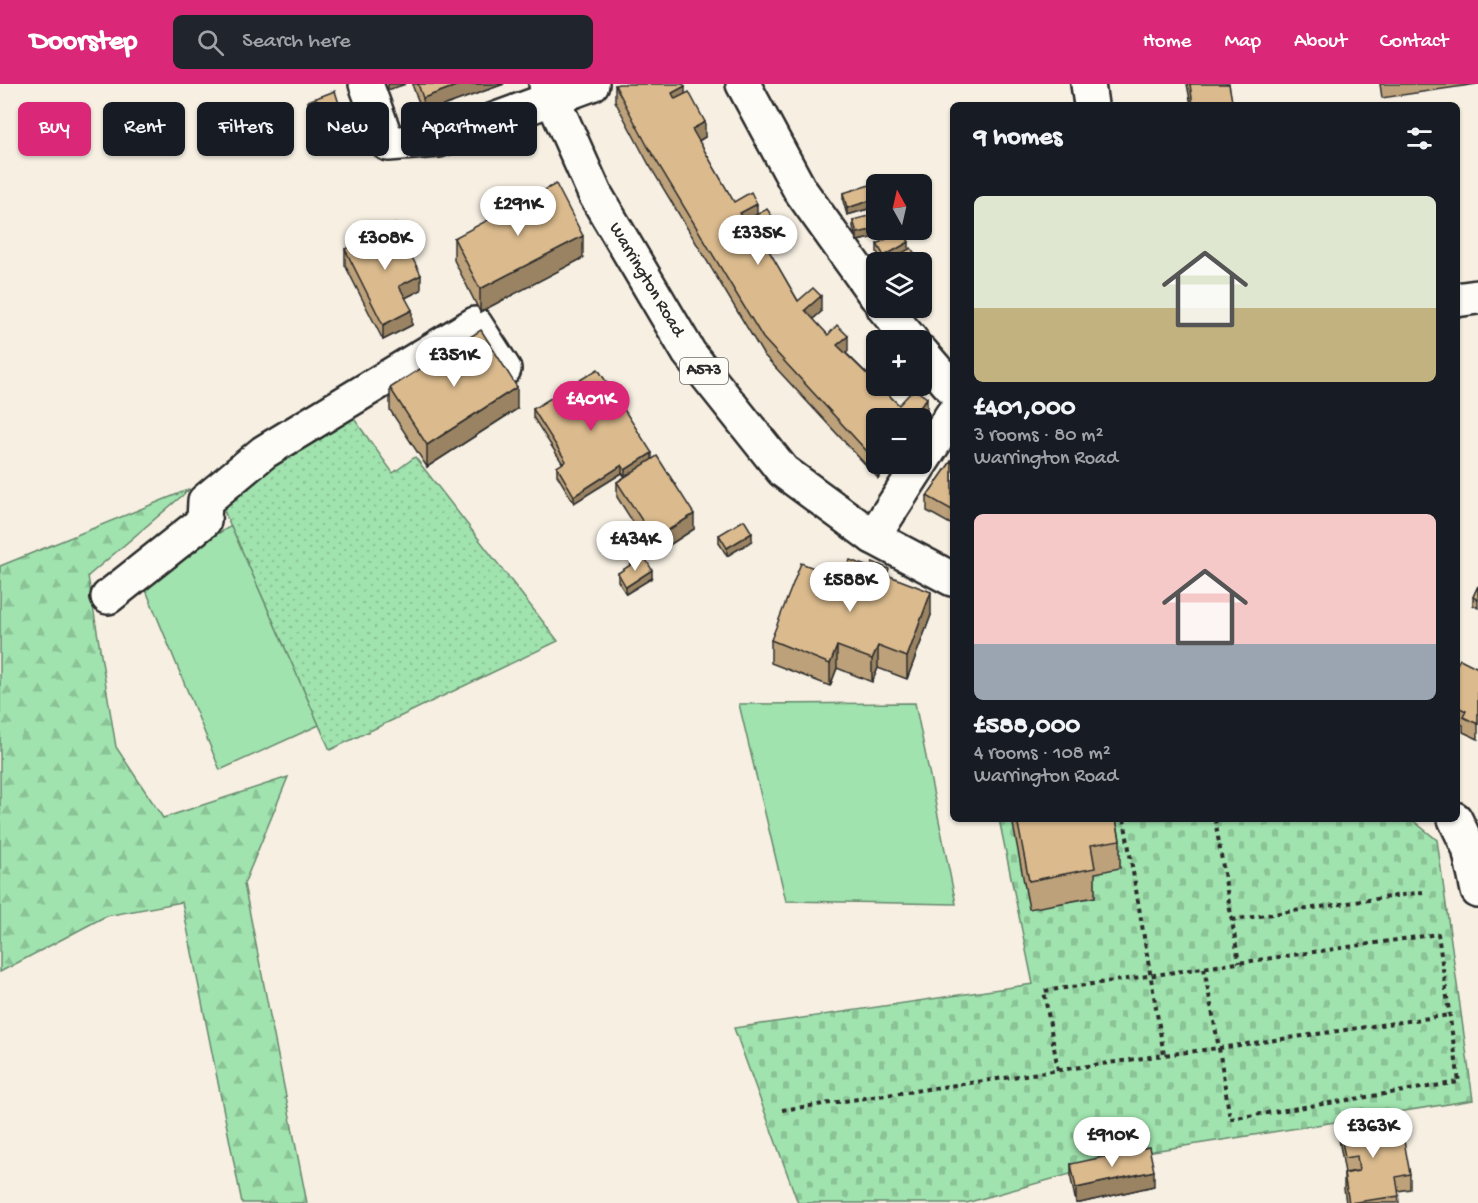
<!DOCTYPE html>
<html lang="en">
<head>
<meta charset="utf-8">
<style>
	:root { --surface:#171b24; --page:#20242c; --text:#f1f3f6; --muted:#9ea1a6; --accent:#db2777 }
	body { margin:0; font-family:"Gochi Hand",sans-serif; background:var(--page); color:var(--text); height:100vh; display:flex; flex-direction:column; font-size:22px; white-space:nowrap }
	* { box-sizing:border-box; margin:0 }
	p { font-size:20px; color:var(--muted) }
	.icon { flex:none; width:33px; height:33px; fill:none; stroke:currentColor; stroke-width:2; stroke-linecap:round; stroke-linejoin:round }
	.map { position:relative; flex:1; overflow:hidden }
	.sheet { position:absolute; left:950px; top:18px; width:510px; height:720px; display:flex; flex-direction:column; background:var(--surface); border-radius:9px; box-shadow:0 2px 4px #0004 }
	.sheet>* { flex:none }
	.top-card { position:absolute; left:18px; top:18px; width:570px; height:54px; display:flex; gap:12px }
	.needle { width:39px; rotate:352deg }
	.tools { position:absolute; left:866px; top:90px; display:grid; gap:12px }
	.tools a { display:grid; place-items:center; width:66px; height:66px; border-radius:9px; background:var(--surface); box-shadow:0 2px 4px #0004; font-size:30px }
	.price { position:absolute; translate:-50% -51px; padding:0 14px; border-radius:21px; background:#fff; color:#222; font-size:20px; line-height:39px; filter:drop-shadow(0 2px 3px #0008) }
	.price::after { content:''; position:absolute; left:50%; top:36px; width:18px; height:14px; margin-left:-9px; background:inherit; clip-path:polygon(0 0,100% 0,50% 100%) }
	.price.active { background:var(--accent); color:#fff }
	ul { padding:0; list-style:none }
	li { display:grid; align-content:center; gap:12px; height:318px; padding:0 24px }
	li span { display:grid; place-items:center; height:186px; border-radius:9px; color:#555 }
	li>.icon { margin-inline-start:auto }
	span .icon { width:108px; height:108px; fill:#fffc; stroke-width:1 }
	li b { font-size:26px }
	h2 { display:flex; justify-content:space-between; align-items:center; height:72px; padding:0 24px; font-size:26px }
	.pill { padding:0 21px; border-radius:9px; background:var(--surface); box-shadow:0 2px 4px #0004; font-size:21px; line-height:54px }
	.pill.active { background:var(--accent); color:#fff }
	header { display:flex; align-items:center; gap:36px; box-sizing:border-box; height:84px; padding:0 30px; background:var(--accent); color:#fff }
	header strong { font-size:28px }
	nav { display:flex; gap:33px; margin-inline-start:auto; font-size:21px }
	.search { width:420px; height:54px; background:var(--page); display:flex; align-items:center; gap:15px; box-sizing:border-box; padding:0 21px; border-radius:9px; color:var(--muted); font-size:22px }
	.map>svg:first-child { display:block }
	.grass { fill:url(#grass-dots); stroke:#66876c; stroke-width:1.5 }
	.forest { fill:url(#forest-firs); stroke:#66876c; stroke-width:1.5 }
	.cemetery { fill:url(#cemetery-stones); stroke:#66876c; stroke-width:1.5 }
	.garden { fill:#a0e3ae; stroke:#66876c; stroke-width:1.5 }
	.lines { fill:none; stroke-linecap:round; stroke-linejoin:round }
	.minor-casing { stroke:#2b2b2b; stroke-width:38 }
	.major-casing { stroke:#2b2b2b; stroke-width:38 }
	.path { stroke:#2b2b2b; stroke-width:4; stroke-dasharray:4.5 4.5; stroke-linecap:butt }
	.minor { stroke:#fdfcf7; stroke-width:33 }
	.major { stroke:#fdfcf7; stroke-width:33 }
	.wall { fill:#bca17a; stroke:#2b2b2b; stroke-width:1.5 }
	.shaded-wall { fill:#998363; stroke:#2b2b2b; stroke-width:1.5 }
	.building { fill:#dbbb8e; stroke:#2b2b2b; stroke-width:1.5 }
	.labels { text-anchor:middle; dominant-baseline:central; stroke-width:6; stroke-linejoin:round; paint-order:stroke }
	.shield { fill:#fdfcf7; stroke:#6a6a68; stroke-width:1.5 }
	.shield-label { font-size:16px; font-weight:bold; fill:#2b2b2b }
	.street-label { font-size:18px; fill:#2b2b2b; stroke:#fdfcf7 }
</style>
</head>
<body>
<header>
<strong>Doorstep</strong>
<div class="search"><svg class="icon" aria-label="search" viewBox="0 0 24 24"><circle cx="10" cy="10" r="6"/><path d="M15 15l6 6"/></svg>Search here</div>
<nav><a>Home</a><a>Map</a><a>About</a><a>Contact</a></nav>
</header>
<div class="map">
<svg width="1478" height="1119" viewBox="0 0 1478 1119">
	<defs>
		<pattern id="grass-dots" width="8" height="8" patternUnits="userSpaceOnUse" patternTransform="scale(1.5)"><rect width="8" height="8" fill="#a0e3ae"/><path d="M2 2h.1M6 6h.1" fill="none" stroke="#8ac396" stroke-width="1.8" stroke-linecap="round"/></pattern>
		<pattern id="forest-firs" width="22" height="20" patternUnits="userSpaceOnUse" patternTransform="scale(1.5)"><rect width="22" height="20" fill="#a0e3ae"/><path d="M5 1l3.5 6h-7zM16 11l3.5 6h-7z" fill="#8ac396"/></pattern>
		<pattern id="cemetery-stones" width="16" height="16" patternUnits="userSpaceOnUse" patternTransform="scale(1.5)"><rect width="16" height="16" fill="#a0e3ae"/><path d="M2 7V4a2 2 0 0 1 4 0v3zM10 15v-3a2 2 0 0 1 4 0v3z" fill="#8ac396"/></pattern>
	</defs>
	<rect width="100%" height="100%" fill="#f6efe2"/>
	<filter id="ink" filterUnits="userSpaceOnUse"><feTurbulence type="fractalNoise" baseFrequency=".0167" numOctaves="2"/><feDisplacementMap in="SourceGraphic" scale="12" xChannelSelector="R" yChannelSelector="G"/><feConvolveMatrix kernelMatrix="1 2 1 2 8 2 1 2 1" color-interpolation-filters="sRGB"/></filter>
	<g filter="url(#ink)">
		<!-- grass -->
		<path class="grass" d="M 352,332 L 393,389 L 415,373 L 558,557 L 330,666 L 217,411 Z"/>
		<!-- forest -->
		<path class="forest" d="M 190,405 L 88,492 L 116,663 L 163,734 L 288,693 L 244,800 L 307,1119 L 242,1119 L 182,818 L 106,832 L 0,888 L 0,482 Z"/>
		<!-- cemetery -->
		<path class="cemetery" d="M 999,735 L 1411,735 L 1437,756 L 1473,1016 L 1153,1067 L 966,1119 L 798,1119 L 734,944 L 1033,900 Z"/>
		<!-- garden -->
		<g class="garden">
			<path d="M 231,442 L 319,641 L 220,686 L 141,494 Z"/>
			<path d="M 915,619 L 956,820 L 786,817 L 739,620 Z"/>
		</g>
		<g class="lines">
			<!-- minor casing -->
			<g class="minor-casing">
				<g id="minor">
					<path d="M 366,0 L 388,60 L 439,56 L 592,0"/>
					<path d="M 743,0 L 800,106 L 876,212"/>
					<path d="M 1088,0 L 1091,21"/>
					<path d="M 1456,216 L 1477,213"/>
					<path d="M 884,224 L 911,256"/>
					<path d="M 921,268 L 952,304"/>
					<path d="M 873,453 L 952,331"/>
					<path d="M 108,513 L 204,437 L 205,417 L 264,368 L 475,240 L 504,285"/>
				</g>
			</g>
			<!-- major casing -->
			<g class="major-casing">
				<g id="major">
					<path d="M 546,0 L 595,110 L 689,269 L 783,387 L 873,453 L 952,495"/>
					<path d="M 1455,735 L 1469,764 L 1478,807"/>
				</g>
			</g>
			<!-- path -->
			<g class="path">
				<path d="M 1215,735 L 1239,879"/>
				<path d="M 1232,836 L 1423,808"/>
				<path d="M 1204,884 L 1219,964 L 1450,931"/>
				<path d="M 1058,986 L 1044,907 L 1438,850 L 1459,998 L 1230,1035 L 1219,964 L 1164,971"/>
				<path d="M 782,1026 L 1164,971 L 1124,735"/>
			</g>
			<!-- minor -->
			<use href="#minor" class="minor"/>
			<!-- major -->
			<use href="#major" class="major"/>
		</g>
		<!-- wall -->
		<g class="wall">
			<path d="M 413,0 L 504,0 L 423,29 L 413,3 Z"/>
			<path d="M 1187,0 L 1229,0 L 1232,21 L 1191,21 Z"/>
			<path d="M 1380,0 L 1477,0 L 1382,14 Z"/>
			<path d="M 615,1 L 685,10 L 705,53 L 699,57 L 734,118 L 757,131 L 774,150 L 763,157 L 798,217 L 821,228 L 813,235 L 828,251 L 848,267 L 846,269 L 899,321 L 927,330 L 876,334 L 876,380 L 889,380 L 878,394 L 763,270 L 648,79 L 615,17 Z"/>
			<path d="M 308,17 L 341,33 L 315,43 L 308,25 Z"/>
			<path d="M 843,109 L 875,123 L 847,131 L 843,117 Z"/>
			<path d="M 853,136 L 885,146 L 885,151 L 857,157 L 853,143 Z"/>
			<path d="M 454,154 L 583,174 L 480,228 L 454,176 Z"/>
			<path d="M 877,160 L 909,165 L 919,178 L 883,178 L 877,168 Z"/>
			<path d="M 345,165 L 421,206 L 405,214 L 412,241 L 383,256 L 345,181 Z"/>
			<path d="M 390,304 L 517,325 L 427,383 L 390,326 Z"/>
			<path d="M 533,325 L 652,375 L 694,445 L 654,471 L 617,413 L 617,398 L 625,393 L 622,389 L 574,419 L 557,391 L 557,383 L 563,380 L 533,333 Z"/>
			<path d="M 952,376 L 952,441 L 927,427 L 927,412 Z"/>
			<path d="M 719,451 L 752,457 L 727,472 L 719,459 Z"/>
			<path d="M 618,489 L 652,494 L 626,510 L 618,497 Z"/>
			<path d="M 889,492 L 931,531 L 907,595 L 878,584 L 872,598 L 837,584 L 830,602 L 771,579 L 771,556 Z"/>
			<path d="M 1478,502 L 1478,524 L 1473,521 L 1473,513 Z"/>
			<path d="M 1456,582 L 1478,584 L 1478,655 L 1463,648 L 1463,641 L 1456,638 Z"/>
			<path d="M 1012,735 L 1116,735 L 1120,756 L 1120,784 L 1095,789 L 1095,813 L 1029,825 Z"/>
			<path d="M 1338,1035 L 1362,1040 L 1390,1048 L 1410,1090 L 1410,1105 L 1398,1107 L 1399,1119 L 1346,1119 L 1344,1105 L 1344,1090 L 1357,1087 L 1345,1089 L 1338,1050 Z"/>
			<path d="M 1071,1080 L 1154,1102 L 1080,1119 L 1076,1119 L 1071,1095 Z"/>
		</g>
		<!-- shaded-wall -->
		<g class="shaded-wall">
			<path d="M 388,0 L 406,0 L 388,6 Z"/>
			<path d="M 461,0 L 504,0 L 423,29 L 423,14 Z"/>
			<path d="M 685,2 L 685,18 L 672,25 L 672,9 Z"/>
			<path d="M 341,26 L 341,33 L 315,43 L 315,35 Z"/>
			<path d="M 705,38 L 705,53 L 692,61 L 692,45 Z"/>
			<path d="M 875,115 L 875,123 L 847,131 L 847,124 Z"/>
			<path d="M 757,120 L 757,135 L 740,145 L 740,129 Z"/>
			<path d="M 774,135 L 774,150 L 757,161 L 757,146 Z"/>
			<path d="M 876,145 L 885,146 L 885,151 L 857,157 L 857,149 Z"/>
			<path d="M 583,152 L 583,174 L 480,228 L 480,205 Z"/>
			<path d="M 909,158 L 909,166 L 887,178 L 884,178 L 884,172 Z"/>
			<path d="M 421,191 L 421,206 L 399,217 L 399,202 Z"/>
			<path d="M 928,195 L 928,203 L 921,207 L 921,199 Z"/>
			<path d="M 821,212 L 821,228 L 805,242 L 805,226 Z"/>
			<path d="M 412,226 L 412,241 L 383,256 L 383,241 Z"/>
			<path d="M 848,252 L 848,267 L 837,277 L 837,261 Z"/>
			<path d="M 517,303 L 517,325 L 427,383 L 427,361 Z"/>
			<path d="M 927,314 L 927,330 L 921,338 L 921,334 L 912,334 Z"/>
			<path d="M 652,369 L 652,377 L 625,394 L 625,386 Z"/>
			<path d="M 878,380 L 889,380 L 878,394 Z"/>
			<path d="M 622,381 L 622,389 L 574,419 L 574,412 Z"/>
			<path d="M 694,430 L 694,445 L 654,471 L 654,455 Z"/>
			<path d="M 752,449 L 752,457 L 727,472 L 727,464 Z"/>
			<path d="M 652,486 L 652,494 L 626,510 L 626,503 Z"/>
			<path d="M 931,508 L 931,531 L 907,595 L 907,573 Z"/>
			<path d="M 837,562 L 837,584 L 830,602 L 830,580 Z"/>
			<path d="M 878,562 L 878,584 L 872,598 L 872,575 Z"/>
			<path d="M 1154,1087 L 1154,1102 L 1080,1119 L 1076,1119 L 1076,1104 Z"/>
		</g>
		<!-- building -->
		<g class="building">
			<path d="M 418,0 L 461,0 L 423,14 Z"/>
			<path d="M 619,0 L 683,0 L 685,2 L 672,9 L 675,15 L 689,8 L 705,38 L 692,45 L 734,118 L 751,108 L 757,120 L 740,129 L 745,137 L 767,125 L 774,135 L 757,146 L 798,217 L 813,204 L 821,212 L 805,226 L 828,251 L 837,241 L 848,252 L 837,261 L 876,299 L 876,302 L 879,302 L 899,321 L 914,305 L 927,314 L 912,334 L 876,334 L 876,377 L 763,254 L 648,63 L 615,1 Z"/>
			<path d="M 1190,0 L 1229,0 L 1232,17 L 1205,21 L 1193,21 Z"/>
			<path d="M 335,7 L 341,26 L 315,35 L 308,17 Z"/>
			<path d="M 556,100 L 583,152 L 480,205 L 454,154 Z"/>
			<path d="M 870,101 L 875,115 L 847,124 L 843,109 Z"/>
			<path d="M 876,130 L 876,145 L 857,149 L 853,136 Z"/>
			<path d="M 395,140 L 421,191 L 399,202 L 412,226 L 383,241 L 345,165 Z"/>
			<path d="M 902,146 L 909,158 L 884,172 L 877,160 Z"/>
			<path d="M 911,164 L 919,176 L 915,178 L 886,178 Z"/>
			<path d="M 921,184 L 928,195 L 921,199 Z"/>
			<path d="M 481,246 L 517,303 L 427,361 L 390,304 Z"/>
			<path d="M 598,285 L 652,369 L 625,386 L 622,381 L 574,412 L 557,383 L 566,377 L 533,325 Z"/>
			<path d="M 657,372 L 694,430 L 654,455 L 617,398 Z"/>
			<path d="M 952,376 L 952,426 L 927,412 Z"/>
			<path d="M 744,436 L 752,449 L 727,464 L 719,451 Z"/>
			<path d="M 644,472 L 652,486 L 626,503 L 618,489 Z"/>
			<path d="M 850,476 L 871,484 L 873,478 L 889,485 L 887,491 L 931,508 L 907,573 L 878,562 L 872,575 L 837,562 L 830,580 L 771,556 L 801,479 L 842,495 Z"/>
			<path d="M 1478,502 L 1478,516 L 1473,513 Z"/>
			<path d="M 1460,575 L 1478,584 L 1478,640 L 1463,633 L 1466,627 L 1456,622 L 1456,582 Z"/>
			<path d="M 1017,735 L 1116,735 L 1120,756 L 1091,761 L 1095,784 L 1029,797 Z"/>
			<path d="M 1360,1031 L 1362,1040 L 1388,1035 L 1390,1048 L 1402,1046 L 1410,1090 L 1396,1093 L 1399,1112 L 1349,1119 L 1344,1090 L 1359,1087 L 1357,1072 L 1345,1074 L 1338,1035 Z"/>
			<path d="M 1149,1063 L 1154,1087 L 1076,1104 L 1071,1080 Z"/>
		</g>
	</g>
	<g class="labels">
		<!-- shield labels -->
		<rect class="shield" x="680" y="274" width="48" height="26" rx="4.5"/>
		<g class="shield-label">
			<text x="704" y="287">A573</text>
		</g>
		<!-- street labels -->
		<g class="street-label">
			<text transform="translate(646 196) rotate(59)">Warrington Road</text>
		</g>
	</g>
</svg>
<div class="tools">
<a><svg class="needle" viewBox="-14 -14 28 28"><path d="M0-13l5 13h-10z" fill="#e53935"/><path d="M0 13l5-13h-10z" fill="#9ea1a6"/></svg></a>
<a><svg class="icon" aria-label="layers" viewBox="0 0 24 24"><path d="M12 4l9 5-9 5-9-5zM3 14l9 5 9-5"/></svg></a>
<a>+</a>
<a>−</a>
</div>
<b class="price" style="left:518px;top:153px">£291K</b>
<b class="price" style="left:758px;top:182px">£335K</b>
<b class="price" style="left:385px;top:187px">£308K</b>
<b class="price" style="left:454px;top:304px">£351K</b>
<b class="price active" style="left:591px;top:348px">£401K</b>
<b class="price" style="left:635px;top:488px">£434K</b>
<b class="price" style="left:850px;top:529px">£588K</b>
<b class="price" style="left:1373px;top:1075px">£363K</b>
<b class="price" style="left:1112px;top:1084px">£910K</b>
<div class="top-card">
<a class="pill active">Buy</a>
<a class="pill">Rent</a>
<a class="pill">Filters</a>
<a class="pill">New</a>
<a class="pill">Apartment</a>
</div>
<section class="sheet">
<h2>9 homes<svg class="icon" aria-label="filters" viewBox="0 0 24 24"><path d="M4 7h16M4 17h16"/><circle cx="9" cy="7" r="2"/><circle cx="15" cy="17" r="2"/></svg></h2>
<ul>
<li><span style="background:linear-gradient(#dfe7d0 60%,#c2b280 0)"><svg class="icon" aria-label="home" viewBox="0 0 24 24"><path d="M3 11l9-7 9 7M6 9v11h12V9"/></svg></span><div><b>£401,000</b><p>3 rooms · 80 m²</p><p>Warrington Road</p></div></li>
<li><span style="background:linear-gradient(#f6c9c9 70%,#9aa5b1 0)"><svg class="icon" aria-label="home" viewBox="0 0 24 24"><path d="M3 11l9-7 9 7M6 9v11h12V9"/></svg></span><div><b>£588,000</b><p>4 rooms · 108 m²</p><p>Warrington Road</p></div></li>
</ul>
</section>
</div>
</body>
</html>
